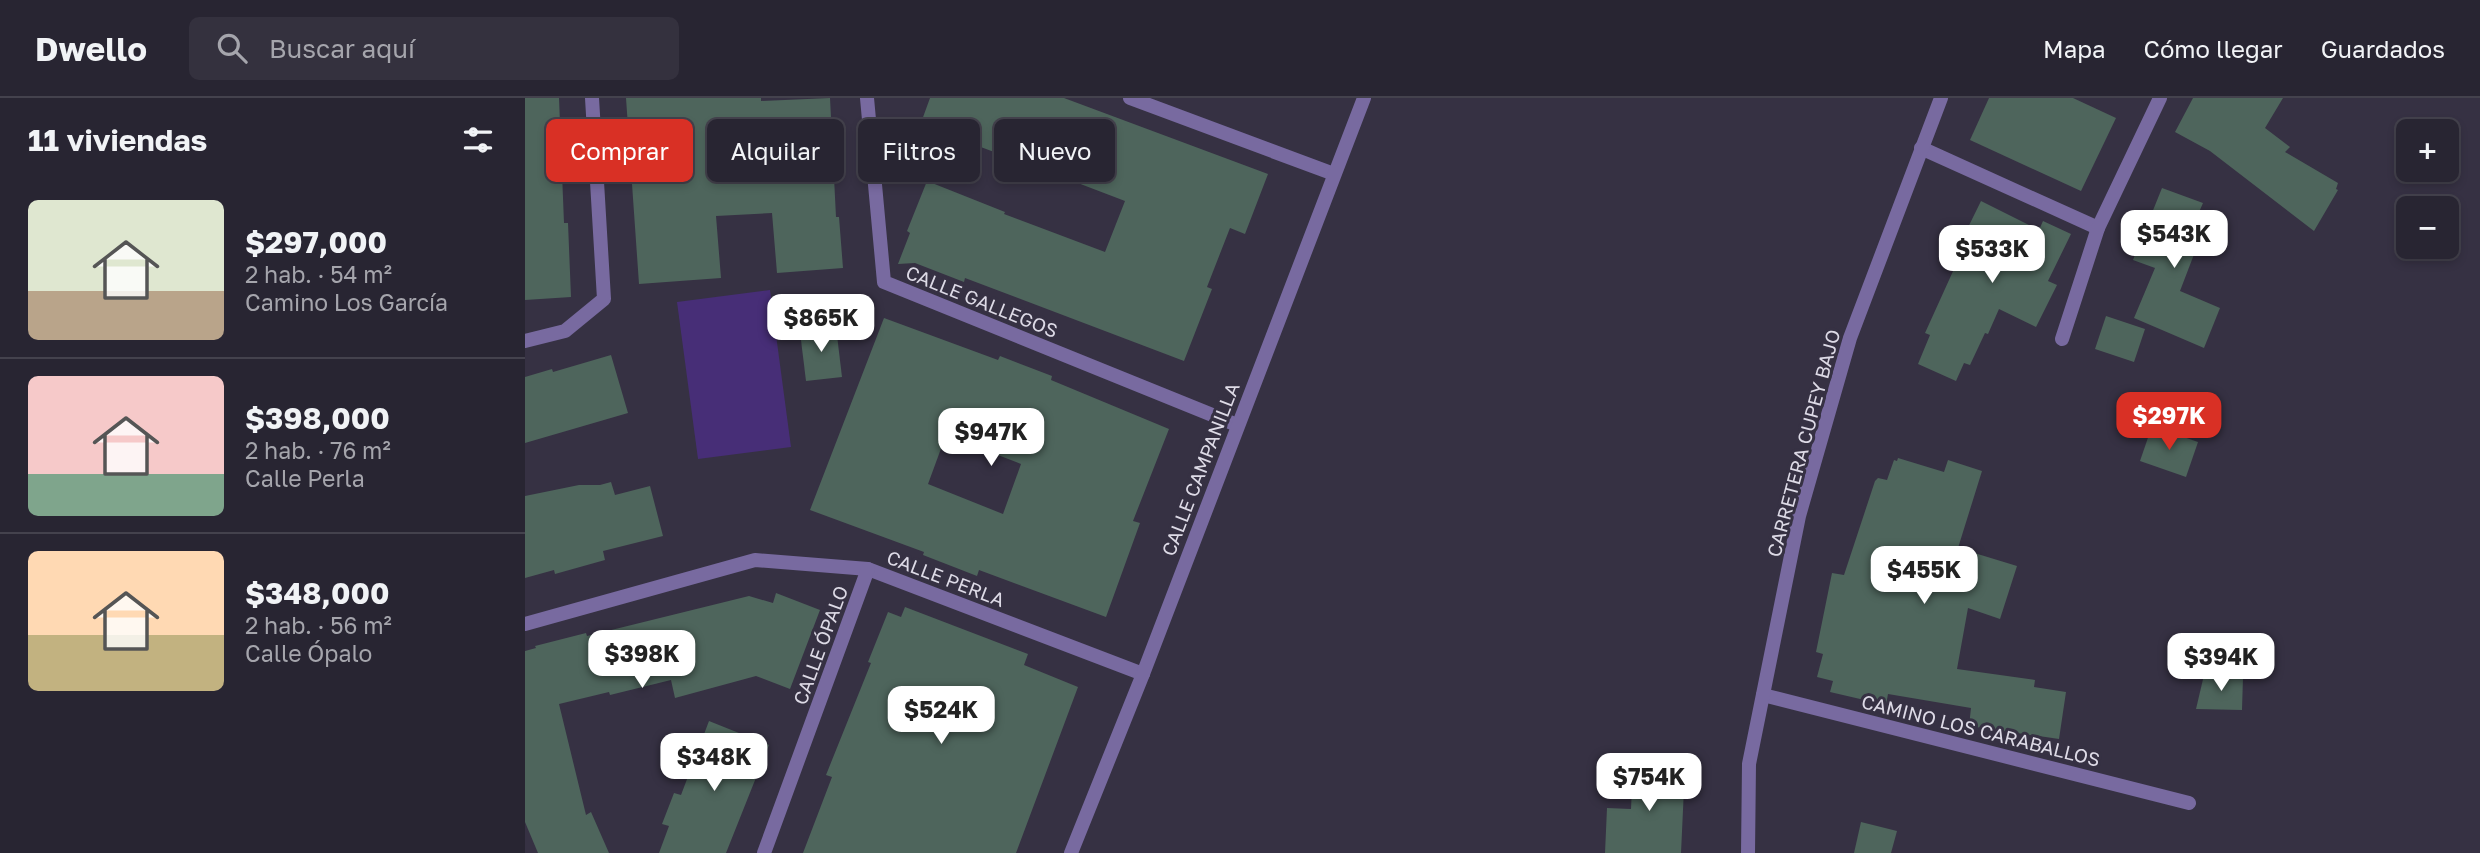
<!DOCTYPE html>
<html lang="es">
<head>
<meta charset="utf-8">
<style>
	:root { --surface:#282532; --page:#34313e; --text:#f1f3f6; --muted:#a5a5ac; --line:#44424d; --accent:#d93025 }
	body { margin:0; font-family:"Golos Text",sans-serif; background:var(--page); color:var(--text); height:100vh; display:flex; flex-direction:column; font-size:26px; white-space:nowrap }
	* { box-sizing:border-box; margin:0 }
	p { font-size:23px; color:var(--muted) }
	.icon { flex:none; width:38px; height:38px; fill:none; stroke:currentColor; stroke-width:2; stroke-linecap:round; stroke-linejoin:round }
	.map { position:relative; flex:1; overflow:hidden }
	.side { display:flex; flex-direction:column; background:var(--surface); width:525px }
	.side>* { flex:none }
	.banner { position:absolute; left:21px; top:21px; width:665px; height:63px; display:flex; gap:14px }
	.controls { position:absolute; left:1871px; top:21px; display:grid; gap:14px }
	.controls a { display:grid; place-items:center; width:63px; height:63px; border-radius:10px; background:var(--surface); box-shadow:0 4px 10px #0003,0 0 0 2px var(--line); font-size:35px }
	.price { position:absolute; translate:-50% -60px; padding:0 16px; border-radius:14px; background:#fff; color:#222; font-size:23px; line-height:46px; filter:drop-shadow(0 2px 4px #0008) }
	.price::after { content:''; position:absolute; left:50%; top:42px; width:21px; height:16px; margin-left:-10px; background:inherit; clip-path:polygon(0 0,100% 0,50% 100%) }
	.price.active { background:var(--accent); color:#fff }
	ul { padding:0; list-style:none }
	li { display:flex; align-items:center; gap:21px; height:175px; padding:0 28px }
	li+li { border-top:2px solid var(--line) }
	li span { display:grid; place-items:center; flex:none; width:196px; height:140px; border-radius:10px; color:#555 }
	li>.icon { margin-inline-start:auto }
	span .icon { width:84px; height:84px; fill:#fffc; stroke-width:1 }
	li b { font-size:30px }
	h2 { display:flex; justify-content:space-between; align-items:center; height:84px; padding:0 28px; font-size:30px }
	.pill { padding:0 24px; border-radius:10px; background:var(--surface); box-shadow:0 4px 10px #0003,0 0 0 2px var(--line); font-size:24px; line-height:63px }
	.pill.active { background:var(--accent); color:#fff }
	header { display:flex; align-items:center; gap:42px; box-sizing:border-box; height:98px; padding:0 35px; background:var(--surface); border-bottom:2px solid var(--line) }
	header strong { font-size:33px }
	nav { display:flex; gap:38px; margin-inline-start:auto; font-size:24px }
	.search { width:490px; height:63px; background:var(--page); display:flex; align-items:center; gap:18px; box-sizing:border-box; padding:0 24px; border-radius:10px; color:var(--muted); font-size:26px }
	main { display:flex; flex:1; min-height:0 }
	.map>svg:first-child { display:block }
	.green { fill:#472e77 }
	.building { fill:#4e655c; fill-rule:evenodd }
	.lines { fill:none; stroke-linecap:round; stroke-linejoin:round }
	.minor { stroke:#786aa0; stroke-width:14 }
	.tertiary { stroke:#786aa0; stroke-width:14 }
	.labels { text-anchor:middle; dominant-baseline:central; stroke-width:6; stroke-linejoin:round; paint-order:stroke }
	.street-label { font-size:19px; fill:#dddae6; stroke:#363143 }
</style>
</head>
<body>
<header>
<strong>Dwello</strong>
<div class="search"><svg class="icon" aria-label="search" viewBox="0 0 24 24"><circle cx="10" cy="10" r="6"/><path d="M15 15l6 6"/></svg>Buscar aquí</div>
<nav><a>Mapa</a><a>Cómo llegar</a><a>Guardados</a></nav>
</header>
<main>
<section class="side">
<h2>11 viviendas<svg class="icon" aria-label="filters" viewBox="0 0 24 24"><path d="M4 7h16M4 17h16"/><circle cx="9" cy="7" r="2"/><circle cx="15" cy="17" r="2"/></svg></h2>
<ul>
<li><span style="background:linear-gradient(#dfe7d0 65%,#b9a48a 0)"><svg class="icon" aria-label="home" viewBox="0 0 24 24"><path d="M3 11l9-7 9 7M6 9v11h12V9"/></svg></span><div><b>$297,000</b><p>2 hab. · 54 m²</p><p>Camino Los García</p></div></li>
<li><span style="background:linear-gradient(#f6c9c9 70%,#7fa58c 0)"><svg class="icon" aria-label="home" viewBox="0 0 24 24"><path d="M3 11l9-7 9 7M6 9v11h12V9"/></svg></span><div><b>$398,000</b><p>2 hab. · 76 m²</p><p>Calle Perla</p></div></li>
<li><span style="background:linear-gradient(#ffd9b3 60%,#c2b280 0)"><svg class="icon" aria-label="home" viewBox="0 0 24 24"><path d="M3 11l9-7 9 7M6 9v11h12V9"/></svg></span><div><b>$348,000</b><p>2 hab. · 56 m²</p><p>Calle Ópalo</p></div></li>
</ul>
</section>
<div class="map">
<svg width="1955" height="755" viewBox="0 0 1955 755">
	<rect width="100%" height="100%" fill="#363143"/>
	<!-- green -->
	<path class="green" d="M 245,192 L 266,349 L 173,361 L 152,204 Z"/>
	<!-- building -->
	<g class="building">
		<path d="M 0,0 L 34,0 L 39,125 L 43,125 L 46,199 L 0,202 Z"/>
		<path d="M 101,0 L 236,0 L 236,3 L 305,0 L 311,119 L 314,119 L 318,170 L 252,175 L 247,115 L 191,118 L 196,180 L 114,186 Z"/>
		<path d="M 405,0 L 539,0 L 743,76 L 720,136 L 705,130 L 682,189 L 687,191 L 659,263 L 440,180 L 439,184 L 390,165 L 373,166 L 385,135 L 382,133 L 402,83 L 480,114 L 479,116 L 580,154 L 600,103 L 545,82 L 549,71 L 482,45 L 477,57 L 400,28 L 401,24 L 397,22 Z"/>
		<path d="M 1464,0 L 1548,0 L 1591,20 L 1556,93 L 1445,42 Z"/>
		<path d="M 1668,0 L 1758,0 L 1740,30 L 1765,49 L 1760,54 L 1813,85 L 1811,91 L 1813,92 L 1789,133 L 1685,53 L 1650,34 Z"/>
		<path d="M 1637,90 L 1678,105 L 1671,121 L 1681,125 L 1655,193 L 1695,210 L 1679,250 L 1609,220 L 1630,170 L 1608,162 Z"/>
		<path d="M 1456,103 L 1514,132 L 1518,123 L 1546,136 L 1523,183 L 1532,187 L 1511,229 L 1474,211 L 1463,236 L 1460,235 L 1445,267 L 1439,265 L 1431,283 L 1393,266 L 1405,237 L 1400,235 L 1434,160 L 1429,158 Z"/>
		<path d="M 1581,218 L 1620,231 L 1609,264 L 1570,251 Z"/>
		<path d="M 359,220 L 473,262 L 475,258 L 527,278 L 526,282 L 644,331 L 608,423 L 615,425 L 581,519 L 454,472 L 452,478 L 398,457 L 399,454 L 285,412 ZM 421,337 L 496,366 L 478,416 L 403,386 Z"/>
		<path d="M 311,229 L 317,279 L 281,283 L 275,234 Z"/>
		<path d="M 86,257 L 103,315 L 0,345 L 0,279 L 27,271 L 28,274 Z"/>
		<path d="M 1627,328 L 1673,344 L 1661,379 L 1615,363 Z"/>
		<path d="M 1373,360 L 1419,374 L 1423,362 L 1457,373 L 1433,450 L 1492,468 L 1475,521 L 1443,510 L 1432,571 L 1510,582 L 1509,589 L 1541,594 L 1534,641 L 1444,628 L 1446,610 L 1363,596 L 1361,607 L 1305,594 L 1308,583 L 1292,579 L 1298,556 L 1291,554 L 1307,475 L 1319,477 L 1350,383 L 1353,380 L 1362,382 L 1369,362 L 1372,363 Z"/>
		<path d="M 86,384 L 90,397 L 125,388 L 138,438 L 78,453 L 80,462 L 30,476 L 29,472 L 0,480 L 0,398 L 54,387 L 75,387 Z"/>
		<path d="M 251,495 L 295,512 L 265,591 L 231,578 L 150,600 L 146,582 L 85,597 L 84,594 L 34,606 L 61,717 L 66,714 L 84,755 L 13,755 L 0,724 L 0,553 L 11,550 L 10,548 L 61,535 L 62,538 L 224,498 L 248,505 Z"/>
		<path d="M 380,509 L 503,556 L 499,567 L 553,589 L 491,755 L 278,755 L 307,679 L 301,677 L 346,565 L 343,564 L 363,514 L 376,519 Z"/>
		<path d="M 1679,577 L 1718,579 L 1717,612 L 1671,611 Z"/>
		<path d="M 184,623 L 244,647 L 201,755 L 134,755 L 144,728 L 137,726 L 149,695 L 156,697 Z"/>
		<path d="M 1108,666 L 1160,669 L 1156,755 L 1080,755 L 1082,710 L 1106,711 Z"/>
		<path d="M 1336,724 L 1372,733 L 1366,755 L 1329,755 Z"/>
	</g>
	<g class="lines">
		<!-- minor -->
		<g class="minor">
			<path d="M 342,0 L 359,184 L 712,327"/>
			<path d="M 605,0 L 809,76"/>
			<path d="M 1396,50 L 1573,130"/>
			<path d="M 1537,241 L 1573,130 L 1635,0"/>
			<path d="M 0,243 L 40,233 L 79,201 L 67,0"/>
			<path d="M 0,526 L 230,462 L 343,471 L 618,576"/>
			<path d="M 1238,597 L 1664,705"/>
			<path d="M 239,755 L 343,471"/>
			<path d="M 546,755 L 618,576 L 839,0"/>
		</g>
		<!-- tertiary -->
		<path class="tertiary" d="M 1223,755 L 1224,666 L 1274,418 L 1325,240 L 1416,0"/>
	</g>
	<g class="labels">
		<!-- street labels -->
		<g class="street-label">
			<text transform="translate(457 203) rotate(22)">CALLE GALLEGOS</text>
			<text transform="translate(1278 345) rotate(-75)">CARRETERA CUPEY BAJO</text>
			<text transform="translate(675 371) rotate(-69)">CALLE CAMPANILLA</text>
			<text transform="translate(421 480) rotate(21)">CALLE PERLA</text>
			<text transform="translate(295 547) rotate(-70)">CALLE ÓPALO</text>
			<text transform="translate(1456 632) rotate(14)">CAMINO LOS CARABALLOS</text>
		</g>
	</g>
</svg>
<div class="controls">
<a>+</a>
<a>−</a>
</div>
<b class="price" style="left:1649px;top:172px">$543K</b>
<b class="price" style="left:1467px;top:187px">$533K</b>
<b class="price" style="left:296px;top:256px">$865K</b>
<b class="price active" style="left:1644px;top:354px">$297K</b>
<b class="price" style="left:466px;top:370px">$947K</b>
<b class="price" style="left:1399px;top:508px">$455K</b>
<b class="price" style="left:117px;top:592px">$398K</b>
<b class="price" style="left:1696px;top:595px">$394K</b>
<b class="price" style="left:416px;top:648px">$524K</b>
<b class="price" style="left:189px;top:695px">$348K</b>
<b class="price" style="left:1124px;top:715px">$754K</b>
<div class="banner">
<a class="pill active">Comprar</a>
<a class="pill">Alquilar</a>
<a class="pill">Filtros</a>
<a class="pill">Nuevo</a>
</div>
</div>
</main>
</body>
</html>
